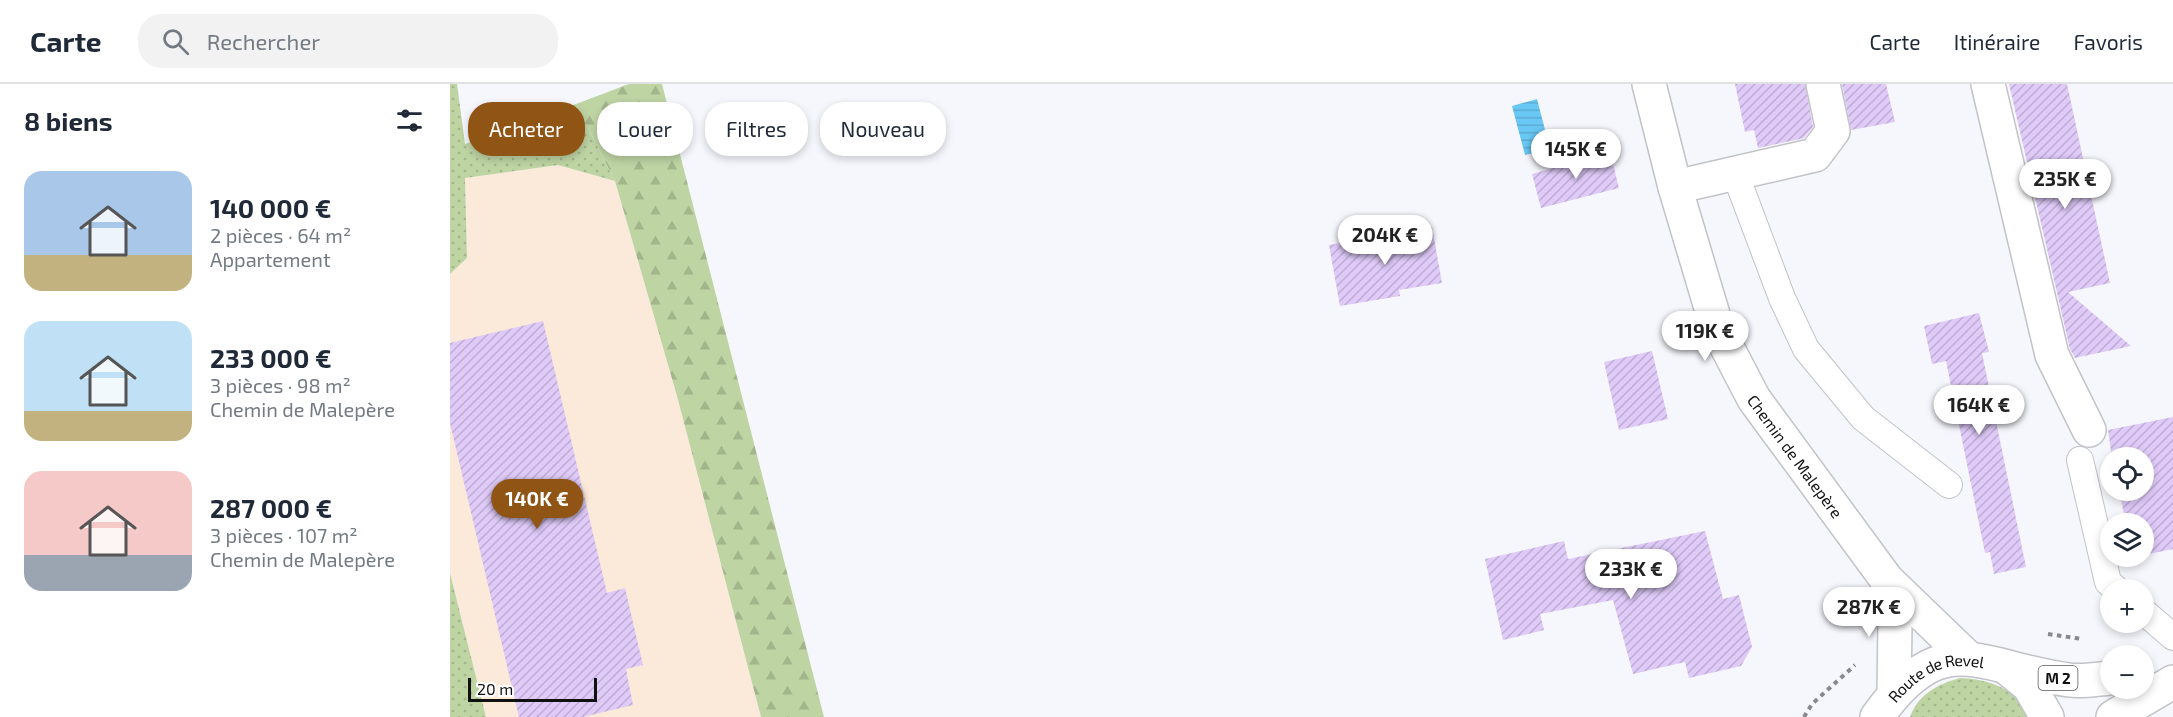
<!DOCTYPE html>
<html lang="fr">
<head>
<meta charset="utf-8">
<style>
	:root { --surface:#fff; --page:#f2f2f3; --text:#1f2937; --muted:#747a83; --line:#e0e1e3; --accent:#905415 }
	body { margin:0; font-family:"Exo 2",sans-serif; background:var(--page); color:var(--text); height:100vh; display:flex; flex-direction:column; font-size:22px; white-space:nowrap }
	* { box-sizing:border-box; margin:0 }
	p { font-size:20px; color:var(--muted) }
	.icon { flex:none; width:33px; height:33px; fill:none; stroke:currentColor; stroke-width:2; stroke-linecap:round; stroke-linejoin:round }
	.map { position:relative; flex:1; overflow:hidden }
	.side { display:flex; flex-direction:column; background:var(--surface); width:450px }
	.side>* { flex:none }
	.banner { position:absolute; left:18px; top:18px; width:570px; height:54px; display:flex; gap:12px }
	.tools { position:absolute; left:1650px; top:363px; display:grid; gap:12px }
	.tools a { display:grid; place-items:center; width:54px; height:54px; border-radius:50%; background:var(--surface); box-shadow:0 3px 9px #0003; font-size:30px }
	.scale { position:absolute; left:18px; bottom:15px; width:129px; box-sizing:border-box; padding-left:6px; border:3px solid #101011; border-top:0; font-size:16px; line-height:21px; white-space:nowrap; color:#101011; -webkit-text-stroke:4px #fff; paint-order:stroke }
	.price { position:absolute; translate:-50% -51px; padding:0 14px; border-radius:21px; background:#fff; color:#222; font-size:20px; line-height:39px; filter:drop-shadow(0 2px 3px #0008) }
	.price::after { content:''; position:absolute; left:50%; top:36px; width:18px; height:14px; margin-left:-9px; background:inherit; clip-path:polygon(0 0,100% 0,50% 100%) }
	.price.on { background:var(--accent); color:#fff }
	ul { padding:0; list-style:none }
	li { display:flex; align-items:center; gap:18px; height:150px; padding:0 24px }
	li span { display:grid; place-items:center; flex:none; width:168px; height:120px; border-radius:18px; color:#555 }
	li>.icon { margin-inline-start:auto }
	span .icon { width:72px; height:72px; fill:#fffc; stroke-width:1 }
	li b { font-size:26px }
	h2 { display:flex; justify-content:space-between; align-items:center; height:72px; padding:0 24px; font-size:26px }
	.tag { padding:0 21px; border-radius:24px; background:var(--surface); box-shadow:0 3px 9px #0003; font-size:21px; line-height:54px }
	.tag.on { background:var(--accent); color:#fff }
	header { display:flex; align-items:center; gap:36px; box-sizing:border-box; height:84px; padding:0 30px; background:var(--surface); border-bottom:2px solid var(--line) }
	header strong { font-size:28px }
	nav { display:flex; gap:33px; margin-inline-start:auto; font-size:21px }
	.search { width:420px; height:54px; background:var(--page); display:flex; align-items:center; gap:15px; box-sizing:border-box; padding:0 21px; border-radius:24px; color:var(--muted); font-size:22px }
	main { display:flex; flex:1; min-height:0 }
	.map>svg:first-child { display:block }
	.commercial { fill:#fbead9 }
	.grass { fill:url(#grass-dots) }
	.forest { fill:url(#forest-firs) }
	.water { fill:url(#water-rules) }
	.building { fill:url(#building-hatch) }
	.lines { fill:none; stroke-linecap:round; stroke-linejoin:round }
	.lane-casing { stroke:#c2c3c8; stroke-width:28 }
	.street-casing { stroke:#c2c3c8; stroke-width:36 }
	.primary-casing { stroke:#c2c3c8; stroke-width:36 }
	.path { stroke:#89898d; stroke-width:4; stroke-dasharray:4.5 4.5; stroke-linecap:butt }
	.lane { stroke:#fff; stroke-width:26 }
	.street { stroke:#fff; stroke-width:33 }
	.primary { stroke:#fff; stroke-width:33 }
	.labels { text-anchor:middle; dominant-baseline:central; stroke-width:4.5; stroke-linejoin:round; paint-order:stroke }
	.shield { fill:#fff; stroke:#585858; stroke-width:1.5 }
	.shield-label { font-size:15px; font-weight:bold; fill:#101011 }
	.street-label { font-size:16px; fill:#101011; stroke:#fff }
</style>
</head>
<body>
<header>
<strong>Carte</strong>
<div class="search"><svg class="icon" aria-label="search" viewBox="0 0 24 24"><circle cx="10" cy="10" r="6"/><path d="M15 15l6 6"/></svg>Rechercher</div>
<nav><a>Carte</a><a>Itinéraire</a><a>Favoris</a></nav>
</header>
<main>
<section class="side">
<h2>8 biens<svg class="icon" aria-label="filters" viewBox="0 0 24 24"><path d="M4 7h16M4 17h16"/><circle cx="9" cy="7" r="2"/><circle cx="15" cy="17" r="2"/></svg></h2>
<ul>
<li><span style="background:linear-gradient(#a9c7e8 70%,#c2b280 0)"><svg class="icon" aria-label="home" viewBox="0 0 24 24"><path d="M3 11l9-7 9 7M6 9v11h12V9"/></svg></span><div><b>140 000 €</b><p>2 pièces · 64 m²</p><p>Appartement</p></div></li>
<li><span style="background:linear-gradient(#bfe0f5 75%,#c2b280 0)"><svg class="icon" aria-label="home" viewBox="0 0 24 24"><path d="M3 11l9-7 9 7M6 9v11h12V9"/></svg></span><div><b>233 000 €</b><p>3 pièces · 98 m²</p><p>Chemin de Malepère</p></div></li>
<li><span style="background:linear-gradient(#f6c9c9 70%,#9aa5b1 0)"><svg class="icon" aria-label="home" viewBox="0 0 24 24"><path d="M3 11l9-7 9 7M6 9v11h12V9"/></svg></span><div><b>287 000 €</b><p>3 pièces · 107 m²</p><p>Chemin de Malepère</p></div></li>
</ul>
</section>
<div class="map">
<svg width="1723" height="633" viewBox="0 0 1723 633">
	<defs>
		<pattern id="grass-dots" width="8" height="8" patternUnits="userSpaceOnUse" patternTransform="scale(1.5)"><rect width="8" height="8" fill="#bed4a3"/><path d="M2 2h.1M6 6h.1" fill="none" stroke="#a2b58b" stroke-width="1.8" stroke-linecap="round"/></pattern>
		<pattern id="forest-firs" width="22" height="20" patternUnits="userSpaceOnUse" patternTransform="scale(1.5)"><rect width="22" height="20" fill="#bed4a3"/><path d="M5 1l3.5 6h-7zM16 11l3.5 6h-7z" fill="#a2b58b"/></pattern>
		<pattern id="water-rules" width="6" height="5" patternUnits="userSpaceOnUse" patternTransform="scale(1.5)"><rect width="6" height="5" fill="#69c7f4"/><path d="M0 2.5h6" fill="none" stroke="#5aaad0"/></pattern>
		<pattern id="building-hatch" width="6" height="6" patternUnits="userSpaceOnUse" patternTransform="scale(1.5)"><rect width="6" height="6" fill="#dfcaf8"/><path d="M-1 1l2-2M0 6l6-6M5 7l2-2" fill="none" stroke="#beacd4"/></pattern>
	</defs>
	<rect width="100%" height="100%" fill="#f6f7fd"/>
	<!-- commercial -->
	<path class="commercial" d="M 108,81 L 165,97 L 227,312 L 311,633 L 36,633 L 0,489 L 0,190 L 17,174 L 15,94 Z"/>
	<!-- grass -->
	<g class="grass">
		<path d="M 0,0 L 7,0 L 15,60 L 126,20 L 165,97 L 108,81 L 15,94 L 17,174 L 0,190 Z"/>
		<path d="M 0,489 L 36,633 L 0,633 Z"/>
		<path d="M 1510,594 C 1539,595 1566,604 1578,633 L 1460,633 C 1468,610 1488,600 1510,594 Z"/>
	</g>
	<!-- forest -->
	<path class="forest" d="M 179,0 L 212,0 L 374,633 L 311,633 L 227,312 L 165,97 L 126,20 Z"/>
	<!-- water -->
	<path class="water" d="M 1087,15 L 1100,65 L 1075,71 L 1062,22 Z"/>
	<!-- building -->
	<g class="building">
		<path d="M 1285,0 L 1355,0 L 1363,43 L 1354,54 L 1308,64 L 1304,46 L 1295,48 Z"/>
		<path d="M 1392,0 L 1436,0 L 1445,38 L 1401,46 Z"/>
		<path d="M 1559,0 L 1617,0 L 1660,199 L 1618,208 L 1681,262 L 1625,274 L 1620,265 Z"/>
		<path d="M 1160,68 L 1169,104 L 1091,124 L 1082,90 Z"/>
		<path d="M 982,143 L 992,199 L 949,206 L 950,212 L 890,222 L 879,161 Z"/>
		<path d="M 1529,229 L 1539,268 L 1532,269 L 1576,483 L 1544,490 L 1540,468 L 1535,469 L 1496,277 L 1482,280 L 1474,242 Z"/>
		<path d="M 93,237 L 157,509 L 175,504 L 193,581 L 176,585 L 183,621 L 133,633 L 69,633 L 0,339 L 0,259 Z"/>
		<path d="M 1202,267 L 1218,335 L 1169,346 L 1154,278 Z"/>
		<path d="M 1723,333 L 1723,465 L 1694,471 L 1694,440 L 1676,440 L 1669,406 L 1694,406 L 1694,374 L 1662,374 L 1658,346 Z"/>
		<path d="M 1255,447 L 1273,515 L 1289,511 L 1302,563 L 1291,582 L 1239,594 L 1235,578 L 1183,590 L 1163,516 L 1090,530 L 1094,546 L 1053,556 L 1035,475 L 1114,457 L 1118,475 Z"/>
	</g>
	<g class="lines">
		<!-- lane casing -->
		<g class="lane-casing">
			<g id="lane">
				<path d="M 1285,89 L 1332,214 L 1356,265 L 1413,334 L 1499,401"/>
				<path d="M 1630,376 L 1658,498 L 1667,506"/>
				<path d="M 1694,528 L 1723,553"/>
			</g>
		</g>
		<!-- street casing -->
		<g class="street-casing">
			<g id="street">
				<path id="s1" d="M 1199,0 L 1225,103 L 1267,244 L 1304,315 L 1437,496 L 1517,573"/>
				<path d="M 1538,0 L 1602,271 L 1639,346"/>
				<path d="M 1225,103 L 1365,71 L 1383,47 L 1373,0"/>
				<path d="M 1437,496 L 1445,538 L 1444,609"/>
			</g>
		</g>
		<!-- primary casing -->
		<g class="primary-casing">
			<g id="primary">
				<path d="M 1557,584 L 1579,602 L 1597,633"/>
				<path id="s2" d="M 1427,633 C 1493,540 1529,584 1619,596 C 1632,598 1647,595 1660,594"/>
				<path d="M 1663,633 L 1723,598"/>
			</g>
		</g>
		<!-- path -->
		<g class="path">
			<path d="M 1598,550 L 1632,555"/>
			<path d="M 1354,633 L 1362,620 L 1405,581"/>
		</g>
		<!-- lane -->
		<use href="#lane" class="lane"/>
		<!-- street -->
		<use href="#street" class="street"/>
		<!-- primary -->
		<use href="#primary" class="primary"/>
	</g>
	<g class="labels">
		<!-- shield labels -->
		<rect class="shield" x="1588.5" y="582" width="39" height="24" rx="4.5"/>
		<g class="shield-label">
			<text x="1608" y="594">M 2</text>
		</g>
		<!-- street labels -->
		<g class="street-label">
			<text stroke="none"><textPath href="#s1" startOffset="404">Chemin de Malepère</textPath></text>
			<text stroke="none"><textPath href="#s2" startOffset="76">Route de Revel</textPath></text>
		</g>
	</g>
</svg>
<div class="tools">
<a><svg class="icon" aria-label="locate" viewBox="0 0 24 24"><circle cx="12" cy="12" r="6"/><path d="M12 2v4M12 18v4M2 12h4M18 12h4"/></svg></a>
<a><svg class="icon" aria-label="layers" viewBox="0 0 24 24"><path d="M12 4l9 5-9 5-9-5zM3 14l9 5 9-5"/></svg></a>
<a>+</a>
<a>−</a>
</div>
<div class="scale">20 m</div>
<b class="price" style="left:1126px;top:96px">145K €</b>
<b class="price" style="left:1615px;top:126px">235K €</b>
<b class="price" style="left:935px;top:182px">204K €</b>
<b class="price" style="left:1255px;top:278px">119K €</b>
<b class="price" style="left:1529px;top:352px">164K €</b>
<b class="price on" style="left:87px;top:446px">140K €</b>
<b class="price" style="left:1181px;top:516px">233K €</b>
<b class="price" style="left:1419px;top:554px">287K €</b>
<div class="banner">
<a class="tag on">Acheter</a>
<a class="tag">Louer</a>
<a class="tag">Filtres</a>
<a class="tag">Nouveau</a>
</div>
</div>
</main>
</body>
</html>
